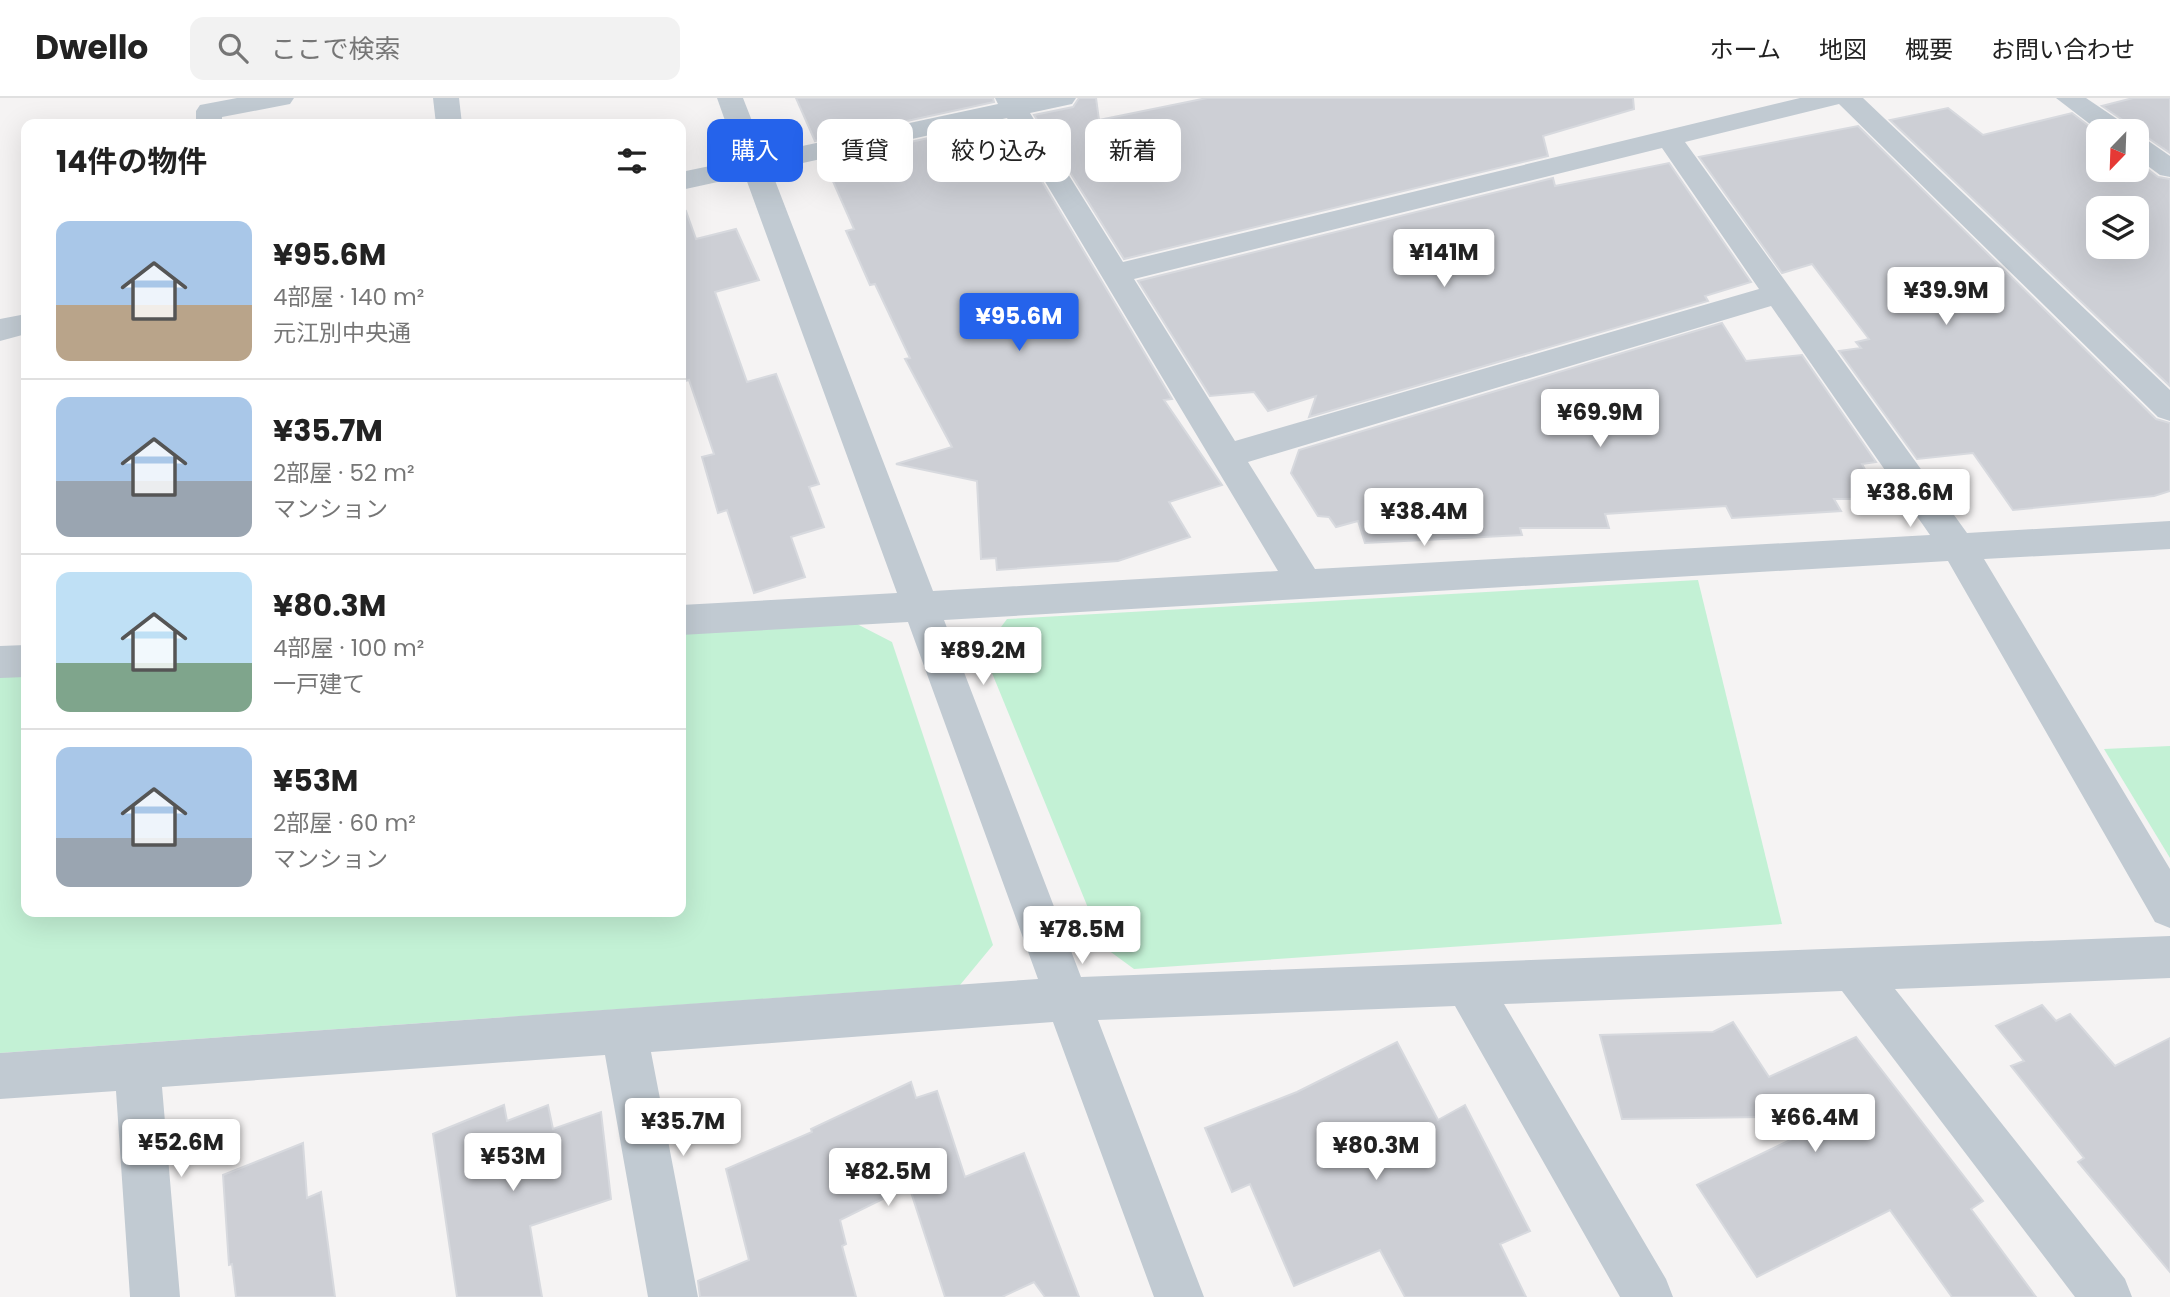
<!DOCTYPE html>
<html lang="ja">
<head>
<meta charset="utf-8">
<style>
	:root { --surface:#fff; --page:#f2f2f2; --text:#222; --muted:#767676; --line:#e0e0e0; --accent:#2563eb }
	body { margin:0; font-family:Poppins,"Noto Sans JP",sans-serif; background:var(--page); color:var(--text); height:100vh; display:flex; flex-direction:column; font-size:26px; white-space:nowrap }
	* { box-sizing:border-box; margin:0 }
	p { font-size:23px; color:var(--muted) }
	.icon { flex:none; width:38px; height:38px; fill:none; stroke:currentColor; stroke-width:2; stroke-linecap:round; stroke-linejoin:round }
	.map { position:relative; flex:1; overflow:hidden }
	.drawer { position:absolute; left:21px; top:21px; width:665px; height:798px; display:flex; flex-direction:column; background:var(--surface); border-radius:14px; box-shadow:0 7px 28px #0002 }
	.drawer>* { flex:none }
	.hud { position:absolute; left:707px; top:21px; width:665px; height:63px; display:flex; gap:14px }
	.needle { width:46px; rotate:203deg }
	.tools { position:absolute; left:2086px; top:21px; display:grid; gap:14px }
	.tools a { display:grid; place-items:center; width:63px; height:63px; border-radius:14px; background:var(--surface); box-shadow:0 7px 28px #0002; font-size:35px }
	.price { position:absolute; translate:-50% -60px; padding:0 16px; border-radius:7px; background:#fff; color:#222; font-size:23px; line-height:46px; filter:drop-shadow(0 2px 4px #0008) }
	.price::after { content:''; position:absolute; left:50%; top:42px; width:21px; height:16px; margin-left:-10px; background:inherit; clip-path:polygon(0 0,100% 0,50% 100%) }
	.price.selected { background:var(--accent); color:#fff }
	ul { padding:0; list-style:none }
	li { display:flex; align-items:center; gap:21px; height:175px; padding:0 35px }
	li+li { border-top:2px solid var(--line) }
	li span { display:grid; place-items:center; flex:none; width:196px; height:140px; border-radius:14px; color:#555 }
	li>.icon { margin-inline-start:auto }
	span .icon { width:84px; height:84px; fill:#fffc; stroke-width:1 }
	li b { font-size:30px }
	h2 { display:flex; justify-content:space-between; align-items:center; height:84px; padding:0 35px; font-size:30px }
	.tag { padding:0 24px; border-radius:14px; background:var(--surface); box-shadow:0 7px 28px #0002; font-size:24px; line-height:63px }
	.tag.selected { background:var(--accent); color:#fff }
	header { display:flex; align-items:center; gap:42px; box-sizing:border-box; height:98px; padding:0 35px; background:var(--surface); border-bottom:2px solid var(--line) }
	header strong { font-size:33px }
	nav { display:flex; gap:38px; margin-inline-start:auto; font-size:24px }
	.search { width:490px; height:63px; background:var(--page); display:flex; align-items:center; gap:18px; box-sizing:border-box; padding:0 24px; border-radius:14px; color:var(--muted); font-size:26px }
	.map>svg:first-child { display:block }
	.green { fill:#c3f1d5 }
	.building { fill:#cdcfd5; stroke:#d7d9de; stroke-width:2; fill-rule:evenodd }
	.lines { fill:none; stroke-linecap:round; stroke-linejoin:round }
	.minor { fill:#c1cad2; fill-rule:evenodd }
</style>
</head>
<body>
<header>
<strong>Dwello</strong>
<div class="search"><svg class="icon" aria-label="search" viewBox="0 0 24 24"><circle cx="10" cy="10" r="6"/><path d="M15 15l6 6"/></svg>ここで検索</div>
<nav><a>ホーム</a><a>地図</a><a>概要</a><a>お問い合わせ</a></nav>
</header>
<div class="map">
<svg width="2170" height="1199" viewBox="0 0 2170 1199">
	<rect width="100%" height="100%" fill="#f5f3f3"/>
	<!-- green -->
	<g class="green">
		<path d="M 1698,482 L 1782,826 L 1134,871 L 1104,849 L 983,553 L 1007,521 Z"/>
		<path d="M 857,526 L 892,544 L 993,847 L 960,887 L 0,955 L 0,575 L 26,574 L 26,814 L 681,814 L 681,536 Z"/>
		<path d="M 2170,648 L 2170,760 L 2104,651 Z"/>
	</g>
	<!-- building -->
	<g class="building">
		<path d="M 796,0 L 993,0 L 994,4 L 815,43 Z"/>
		<path d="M 1079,0 L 1096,0 L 1099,22 L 1207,0 L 1633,0 L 1634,11 L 1543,38 L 1548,58 L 1124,161 L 1034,17 L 1073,9 Z"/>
		<path d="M 2133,0 L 2170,0 L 2170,55 L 2148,40 L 2137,38 L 2137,33 L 2132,33 L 2127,25 L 2102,8 Z"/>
		<path d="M 1948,10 L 1983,37 L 2072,15 L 2098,35 L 2098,72 L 2137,72 L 2137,63 L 2158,79 L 2170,81 L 2170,288 L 1890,22 ZM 2098,110 L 2137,110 L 2137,149 L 2098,149 Z"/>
		<path d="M 1006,23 L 1172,301 L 1164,302 L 1222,387 L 1169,404 L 1190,439 L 1118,463 L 997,472 L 996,460 L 981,461 L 977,383 L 896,366 L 952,349 L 905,261 L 910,260 L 875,186 L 870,187 L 846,133 L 854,131 L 824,63 Z"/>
		<path d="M 1858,28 L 2156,321 L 2170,325 L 2170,393 L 2154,398 L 2013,412 L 1973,355 L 1917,361 L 1839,253 L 1861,250 L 1856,244 L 1869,241 L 1812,166 L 1782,175 L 1699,59 Z"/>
		<path d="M 1669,65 L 1751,184 L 1705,198 L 1708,203 L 1309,319 L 1316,298 L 1268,313 L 1254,294 L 1210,298 L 1138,183 L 1553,80 L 1555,88 Z"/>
		<path d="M 686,113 L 696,141 L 736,131 L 759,182 L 715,194 L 747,284 L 776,276 L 819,386 L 809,389 L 824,429 L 791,439 L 805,479 L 754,495 L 727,412 L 718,415 L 702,359 L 714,356 L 689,282 L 681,284 L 681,114 Z"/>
		<path d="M 1722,225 L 1746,263 L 1802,257 L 1876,364 L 1862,366 L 1881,401 L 1834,401 L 1841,413 L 1732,420 L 1726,408 L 1605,416 L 1609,430 L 1520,430 L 1522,437 L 1365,445 L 1358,423 L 1336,429 L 1329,419 L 1318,418 L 1291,375 L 1299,352 Z"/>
		<path d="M 2042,907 L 2056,923 L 2070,916 L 2115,968 L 2170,940 L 2170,1174 L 2078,1064 L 2084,1060 L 2011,968 L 2024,963 L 1996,928 Z"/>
		<path d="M 1733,924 L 1769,979 L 1856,939 L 1983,1103 L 1971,1111 L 2036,1199 L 1952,1199 L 1890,1112 L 1757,1179 L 1697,1087 L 1840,1018 L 1622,1021 L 1600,937 L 1713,934 Z"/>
		<path d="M 1397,944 L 1438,1022 L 1465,1007 L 1530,1133 L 1500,1146 L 1526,1199 L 1405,1199 L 1380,1152 L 1294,1188 L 1250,1086 L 1232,1094 L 1205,1030 L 1297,994 Z"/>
		<path d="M 911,984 L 916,1000 L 937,993 L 965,1079 L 1024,1055 L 1079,1199 L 1045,1199 L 1034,1184 L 1002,1199 L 945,1199 L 909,1088 L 840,1122 L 846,1146 L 842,1148 L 856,1199 L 700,1199 L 698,1183 L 749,1162 L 726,1071 L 812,1034 L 811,1031 Z"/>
		<path d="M 504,1007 L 507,1023 L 548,1007 L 553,1031 L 601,1014 L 611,1101 L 530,1128 L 542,1199 L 457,1199 L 433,1036 Z"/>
		<path d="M 303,1045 L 307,1100 L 321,1094 L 335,1199 L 236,1199 L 232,1166 L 229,1167 L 223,1077 Z"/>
	</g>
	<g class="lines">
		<!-- minor -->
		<g class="minor">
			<path d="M 237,0 L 294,0 L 290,6 L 222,19 L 222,26 L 196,26 L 196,13 L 200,7 Z"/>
			<path d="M 433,0 L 459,0 L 462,26 L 436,26 Z"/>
			<path d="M 717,0 L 743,0 L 765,56 L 998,6 L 995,0 L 1076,0 L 1072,6 L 1030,15 L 1123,164 L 1800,0 L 1863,0 L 2170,292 L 2170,323 L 2158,319 L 1839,6 L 1685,44 L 1967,435 L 2170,423 L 2170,451 L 1984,461 L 2170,771 L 2170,830 L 2155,824 L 1948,463 L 944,522 L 1081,879 L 2170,838 L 2170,880 L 1895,891 L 2125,1181 L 2132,1199 L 2075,1199 L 1842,893 L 1504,906 L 1666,1181 L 1673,1199 L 1620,1199 L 1455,908 L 1098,922 L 1204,1199 L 1154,1199 L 1053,924 L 651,954 L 698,1199 L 648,1199 L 605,957 L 162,989 L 180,1199 L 130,1199 L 116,993 L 0,1001 L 0,955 L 1038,881 L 908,524 L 681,537 L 681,507 L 897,495 L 745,78 L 681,92 L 681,74 L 739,62 ZM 1007,20 L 1278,473 L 933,493 L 771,72 ZM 1662,50 L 1759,191 L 1235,343 L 1134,181 ZM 1771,208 L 1930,437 L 1315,471 L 1248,364 Z"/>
			<path d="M 2056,0 L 2086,0 L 2126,27 L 2129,33 L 2099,33 Z"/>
			<path d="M 2137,40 L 2147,42 L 2170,58 L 2170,79 L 2160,77 L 2137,60 Z"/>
			<path d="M 26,216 L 26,236 L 0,243 L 0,221 Z"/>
			<path d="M 26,547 L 26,579 L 0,580 L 0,548 Z"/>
		</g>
	</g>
</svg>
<div class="tools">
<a><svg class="needle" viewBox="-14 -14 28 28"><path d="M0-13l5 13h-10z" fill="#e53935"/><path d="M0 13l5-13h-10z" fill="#767676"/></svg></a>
<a><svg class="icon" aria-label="layers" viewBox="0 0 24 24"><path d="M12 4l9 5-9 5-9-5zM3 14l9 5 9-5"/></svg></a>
</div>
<b class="price" style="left:1444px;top:191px">¥141M</b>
<b class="price" style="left:1946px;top:229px">¥39.9M</b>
<b class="price selected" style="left:1019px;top:255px">¥95.6M</b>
<b class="price" style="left:1600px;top:351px">¥69.9M</b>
<b class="price" style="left:1910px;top:431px">¥38.6M</b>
<b class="price" style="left:1424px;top:450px">¥38.4M</b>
<b class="price" style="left:983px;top:589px">¥89.2M</b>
<b class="price" style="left:1082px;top:868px">¥78.5M</b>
<b class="price" style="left:1815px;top:1056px">¥66.4M</b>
<b class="price" style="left:683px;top:1060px">¥35.7M</b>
<b class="price" style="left:181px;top:1081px">¥52.6M</b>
<b class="price" style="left:1376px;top:1084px">¥80.3M</b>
<b class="price" style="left:513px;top:1095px">¥53M</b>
<b class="price" style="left:888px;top:1110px">¥82.5M</b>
<div class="hud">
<a class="tag selected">購入</a>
<a class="tag">賃貸</a>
<a class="tag">絞り込み</a>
<a class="tag">新着</a>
</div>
<section class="drawer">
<h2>14件の物件<svg class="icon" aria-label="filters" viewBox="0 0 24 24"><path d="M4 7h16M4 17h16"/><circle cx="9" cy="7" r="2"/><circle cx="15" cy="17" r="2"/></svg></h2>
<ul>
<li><span style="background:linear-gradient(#a9c7e8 60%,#b9a48a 0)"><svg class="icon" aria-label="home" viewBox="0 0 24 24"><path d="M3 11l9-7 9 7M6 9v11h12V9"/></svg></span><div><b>¥95.6M</b><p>4部屋 · 140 m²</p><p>元江別中央通</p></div></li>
<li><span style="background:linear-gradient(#a9c7e8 60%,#9aa5b1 0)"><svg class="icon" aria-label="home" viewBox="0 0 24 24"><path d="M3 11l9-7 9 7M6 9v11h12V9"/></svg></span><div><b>¥35.7M</b><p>2部屋 · 52 m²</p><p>マンション</p></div></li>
<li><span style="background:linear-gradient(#bfe0f5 65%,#7fa58c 0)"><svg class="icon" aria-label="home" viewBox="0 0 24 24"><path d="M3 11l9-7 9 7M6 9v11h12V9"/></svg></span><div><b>¥80.3M</b><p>4部屋 · 100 m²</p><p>一戸建て</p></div></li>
<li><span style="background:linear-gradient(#a9c7e8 65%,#9aa5b1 0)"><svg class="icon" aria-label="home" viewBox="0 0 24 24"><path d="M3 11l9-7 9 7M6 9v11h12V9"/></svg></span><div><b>¥53M</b><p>2部屋 · 60 m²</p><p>マンション</p></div></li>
</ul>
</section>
</div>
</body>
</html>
